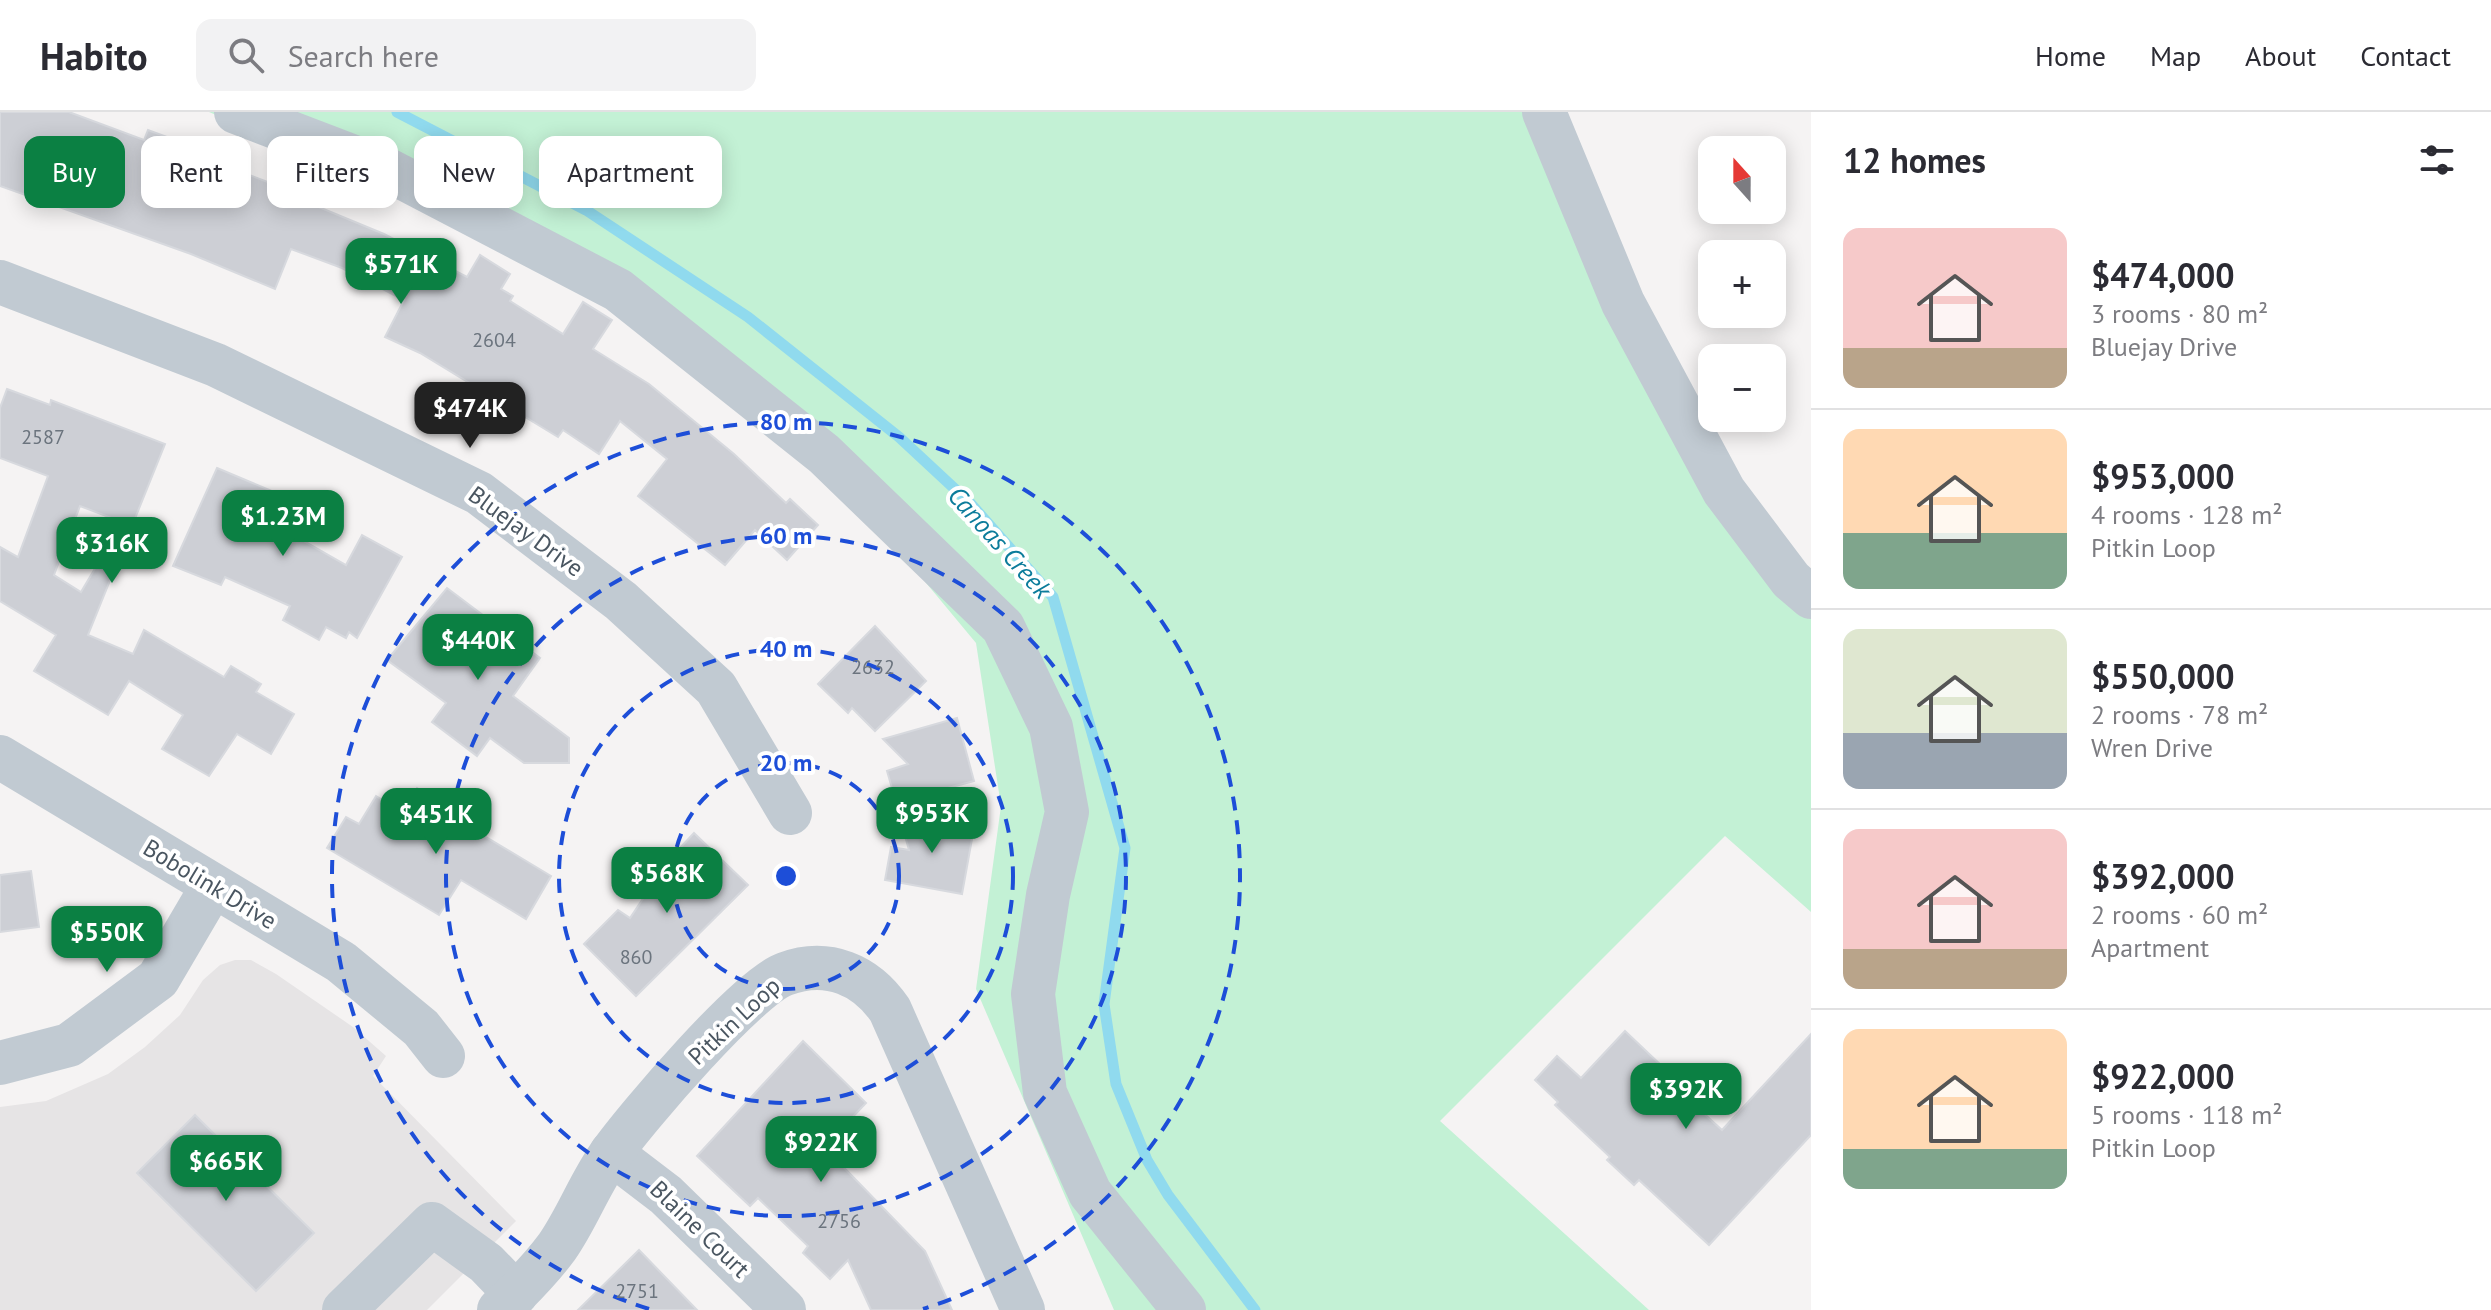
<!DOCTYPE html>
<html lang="en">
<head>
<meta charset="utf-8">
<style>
	:root { --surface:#fff; --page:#f2f2f3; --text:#2b2b33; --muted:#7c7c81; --line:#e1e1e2; --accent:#0b8043 }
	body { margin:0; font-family:"PT Sans",sans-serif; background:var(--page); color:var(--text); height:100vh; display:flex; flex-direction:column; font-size:30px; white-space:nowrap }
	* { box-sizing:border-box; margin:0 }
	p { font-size:26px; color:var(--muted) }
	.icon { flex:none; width:44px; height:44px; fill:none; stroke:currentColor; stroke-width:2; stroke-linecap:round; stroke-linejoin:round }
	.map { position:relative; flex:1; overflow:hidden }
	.details { display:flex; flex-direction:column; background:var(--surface); width:680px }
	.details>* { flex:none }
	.hud { position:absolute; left:24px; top:24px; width:760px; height:72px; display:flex; gap:16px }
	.needle { width:52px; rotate:339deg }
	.fabs { position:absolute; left:1698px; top:24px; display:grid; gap:16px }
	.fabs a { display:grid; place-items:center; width:88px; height:88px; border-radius:16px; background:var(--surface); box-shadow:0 4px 20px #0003; font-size:40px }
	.price { position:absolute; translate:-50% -68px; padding:0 18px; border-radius:16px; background:var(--accent); color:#fff; font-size:26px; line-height:52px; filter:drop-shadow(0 2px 4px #0008) }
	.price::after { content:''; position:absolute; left:50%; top:48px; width:24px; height:18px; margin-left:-12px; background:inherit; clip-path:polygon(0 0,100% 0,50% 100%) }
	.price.active { background:#222; color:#fff }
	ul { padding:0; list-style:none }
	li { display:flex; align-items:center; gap:24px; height:200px; padding:0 32px }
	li+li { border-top:2px solid var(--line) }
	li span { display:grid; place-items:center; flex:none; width:224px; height:160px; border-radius:16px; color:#555 }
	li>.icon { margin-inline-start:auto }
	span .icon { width:96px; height:96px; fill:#fffc; stroke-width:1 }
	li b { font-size:34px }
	h2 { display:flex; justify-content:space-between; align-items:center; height:96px; padding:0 32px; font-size:34px }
	.chip { padding:0 28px; border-radius:16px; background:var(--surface); box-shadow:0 4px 20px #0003; font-size:28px; line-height:72px }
	.chip.active { background:var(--accent); color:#fff }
	header { display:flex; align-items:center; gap:48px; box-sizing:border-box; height:112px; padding:0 40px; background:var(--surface); border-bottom:2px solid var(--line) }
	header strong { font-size:38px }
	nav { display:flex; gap:44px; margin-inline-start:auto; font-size:28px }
	.search { width:560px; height:72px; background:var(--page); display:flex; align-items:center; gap:20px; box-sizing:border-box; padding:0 28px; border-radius:16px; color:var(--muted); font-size:30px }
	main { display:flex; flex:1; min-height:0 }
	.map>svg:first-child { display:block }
	.education { fill:#e6e4e5 }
	.green { fill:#c3f1d5 }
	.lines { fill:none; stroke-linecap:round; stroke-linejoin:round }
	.stream { stroke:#90daee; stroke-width:11 }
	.building { fill:#cdcfd5; stroke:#d7d9de; stroke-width:2 }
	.minor { stroke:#c1cad2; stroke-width:44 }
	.ring { fill:none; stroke:#1d4ed8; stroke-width:4; stroke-dasharray:14 10 }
	.labels { text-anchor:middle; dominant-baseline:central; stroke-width:8; stroke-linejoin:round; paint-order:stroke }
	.number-label { font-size:20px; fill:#6b747e }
	.street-label { font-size:24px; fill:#4a5661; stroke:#fff }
	.water-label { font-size:26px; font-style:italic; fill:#0c7c9b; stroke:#fff }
	.centre { fill:#1d4ed8; stroke:#fff; stroke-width:4 }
	.ring-label { font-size:24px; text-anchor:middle; font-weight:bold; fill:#1d4ed8; stroke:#fff; stroke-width:8; stroke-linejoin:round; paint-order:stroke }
</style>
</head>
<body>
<header>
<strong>Habito</strong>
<div class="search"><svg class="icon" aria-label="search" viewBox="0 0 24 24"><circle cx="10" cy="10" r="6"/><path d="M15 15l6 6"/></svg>Search here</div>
<nav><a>Home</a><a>Map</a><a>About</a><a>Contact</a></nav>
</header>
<main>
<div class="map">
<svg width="1811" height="1198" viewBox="0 0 1811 1198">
	<rect width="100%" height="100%" fill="#f5f3f3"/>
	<!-- education -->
	<path class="education" d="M 235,848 L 251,848 L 276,862 L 353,915 L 386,944 L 373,964 L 516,1109 L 427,1198 L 0,1198 L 0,995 L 46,989 L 108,962 L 145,935 L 180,903 L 203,868 L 220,853 Z"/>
	<!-- green -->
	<path class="green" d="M 209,0 L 1544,0 L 1623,191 L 1811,485 L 1811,800 L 1725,724 L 1440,1009 L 1649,1198 L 1114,1198 L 976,877 L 1001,694 L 976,531 L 922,466 L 817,352 L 606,194 L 388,76 Z"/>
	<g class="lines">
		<!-- stream -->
		<path class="stream" d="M 397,0 L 586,98 L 748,205 L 899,325 L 970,391 L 1053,485 L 1125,736 L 1104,892 L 1116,972 L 1147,1048 L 1168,1083 L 1255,1198"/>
	</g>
	<!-- building -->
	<g class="building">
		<path d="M 0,0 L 69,0 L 144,28 L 148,18 L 216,43 L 213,49 L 278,74 L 290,47 L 322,60 L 309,91 L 384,122 L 467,165 L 480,143 L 510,162 L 501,177 L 513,184 L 510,189 L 563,222 L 583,190 L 612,208 L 593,237 L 649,272 L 734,342 L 786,391 L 790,387 L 818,413 L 787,448 L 755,418 L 725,453 L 638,384 L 667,347 L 620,309 L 599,342 L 563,318 L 558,325 L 420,241 L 385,225 L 404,188 L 342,156 L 291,137 L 275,177 L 191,142 L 0,74 Z"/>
		<path d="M 7,277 L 50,293 L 51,288 L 165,332 L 132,414 L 80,394 L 54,463 L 81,480 L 97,453 L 113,461 L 88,523 L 133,542 L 144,518 L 224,565 L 231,554 L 261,572 L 256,580 L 294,602 L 271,642 L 237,622 L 209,664 L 162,637 L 183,603 L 129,569 L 108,603 L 34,559 L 56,523 L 0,489 L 0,435 L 18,445 L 48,364 L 0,346 L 0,296 Z"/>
		<path d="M 217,356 L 303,392 L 290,421 L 346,453 L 362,423 L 402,445 L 357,526 L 349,520 L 346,526 L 326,515 L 319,528 L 283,508 L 290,494 L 225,465 L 221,473 L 173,454 Z"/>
		<path d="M 447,476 L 540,546 L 513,584 L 569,626 L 569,651 L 524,651 L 490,626 L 477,644 L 432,610 L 446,591 L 387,548 Z"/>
		<path d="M 875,514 L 926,569 L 875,619 L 852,596 L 848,601 L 818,572 Z"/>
		<path d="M 957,606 L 974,669 L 896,690 L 887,659 L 908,652 L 883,627 Z"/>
		<path d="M 417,676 L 454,698 L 451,704 L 551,764 L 526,807 L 461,768 L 439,803 L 327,736 L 346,705 L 359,712 L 376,684 L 403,700 Z"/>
		<path d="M 899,703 L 974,716 L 962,782 L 885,768 L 891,735 L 909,738 Z"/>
		<path d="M 694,721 L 748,773 L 636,884 L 584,832 L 618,798 L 630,806 L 652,773 L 648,770 Z"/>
		<path d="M 31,759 L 39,815 L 0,820 L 0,763 Z"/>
		<path d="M 1625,919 L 1681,972 L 1677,977 L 1722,1018 L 1811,922 L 1811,1023 L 1709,1133 L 1639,1068 L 1634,1073 L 1607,1048 L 1610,1045 L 1555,993 L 1558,990 L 1535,968 L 1557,944 L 1581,966 Z"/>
		<path d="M 803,929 L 866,991 L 824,1035 L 925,1139 L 952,1198 L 871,1198 L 848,1148 L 830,1167 L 803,1141 L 808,1134 L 758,1086 L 750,1094 L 697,1044 Z"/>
		<path d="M 195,1003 L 314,1121 L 256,1179 L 137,1061 Z"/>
		<path d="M 639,1138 L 697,1198 L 578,1198 Z"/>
	</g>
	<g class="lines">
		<!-- minor -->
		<g class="minor">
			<path d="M 236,0 L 388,58 L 618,178 L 824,342 L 1003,515 L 1051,615 L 1067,700 L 1048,783 L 1033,882 L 1045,981 L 1090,1081 L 1184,1198"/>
			<path d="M 1544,0 L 1623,191 L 1724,379 L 1791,468 L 1811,485"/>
			<path d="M 0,170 L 216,253 L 479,381 L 621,489 L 716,576 L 790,701"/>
			<path d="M 0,645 L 341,850 L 421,916 L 443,944"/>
			<path d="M 0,951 L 69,933 L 158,867 L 212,775"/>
			<path d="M 611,1041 L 666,1083 L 784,1198"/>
			<path d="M 344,1198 L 432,1112 L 486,1151 L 516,1182"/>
			<path d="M 499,1198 C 519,1179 540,1158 557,1135 C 578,1105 590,1070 612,1040 C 638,1004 748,875 785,862 C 828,846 866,863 890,898 L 1023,1198"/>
		</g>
	</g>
	<!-- distance rings -->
	<g class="ring">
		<circle cx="786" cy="764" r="113"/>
		<circle cx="786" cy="764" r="227"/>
		<circle cx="786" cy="764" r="340"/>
		<path d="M649 1197A454 454 0 1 1 923 1197"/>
	</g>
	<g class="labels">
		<!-- number labels -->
		<g class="number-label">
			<text x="494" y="228">2604</text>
			<text x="43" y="325">2587</text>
			<text x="873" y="555">2632</text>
			<text x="636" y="845">860</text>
			<text x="839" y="1109">2756</text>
			<text x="637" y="1179">2751</text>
		</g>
		<!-- street labels -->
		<g class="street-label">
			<text transform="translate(526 419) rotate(36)">Bluejay Drive</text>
			<text transform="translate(210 772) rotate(31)">Bobolink Drive</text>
			<text transform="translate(734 909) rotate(-43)">Pitkin Loop</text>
			<text transform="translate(700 1117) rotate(44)">Blaine Court</text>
		</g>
		<!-- water labels -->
		<g class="water-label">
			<text transform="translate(1000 430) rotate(48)">Canoas Creek</text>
		</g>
	</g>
	<circle cx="786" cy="764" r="12" class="centre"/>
	<g class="ring-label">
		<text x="786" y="318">80 m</text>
		<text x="786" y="432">60 m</text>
		<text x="786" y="545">40 m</text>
		<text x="786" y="659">20 m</text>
	</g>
</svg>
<div class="fabs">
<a><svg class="needle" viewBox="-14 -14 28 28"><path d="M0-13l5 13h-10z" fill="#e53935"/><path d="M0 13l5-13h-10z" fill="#7c7c81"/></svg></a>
<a>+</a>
<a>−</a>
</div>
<b class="price" style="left:401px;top:194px">$571K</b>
<b class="price active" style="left:470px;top:338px">$474K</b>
<b class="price" style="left:283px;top:446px">$1.23M</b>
<b class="price" style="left:112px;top:473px">$316K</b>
<b class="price" style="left:478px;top:570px">$440K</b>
<b class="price" style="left:932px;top:743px">$953K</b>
<b class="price" style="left:436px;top:744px">$451K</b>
<b class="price" style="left:667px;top:803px">$568K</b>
<b class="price" style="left:107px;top:862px">$550K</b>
<b class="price" style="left:1686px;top:1019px">$392K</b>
<b class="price" style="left:821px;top:1072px">$922K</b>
<b class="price" style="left:226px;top:1091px">$665K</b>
<div class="hud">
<a class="chip active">Buy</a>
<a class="chip">Rent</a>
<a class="chip">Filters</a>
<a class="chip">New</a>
<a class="chip">Apartment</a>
</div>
</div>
<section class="details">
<h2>12 homes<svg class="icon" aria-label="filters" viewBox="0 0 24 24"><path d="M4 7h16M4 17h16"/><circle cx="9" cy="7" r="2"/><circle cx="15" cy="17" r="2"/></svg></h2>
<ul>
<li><span style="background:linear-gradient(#f6c9c9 75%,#b9a48a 0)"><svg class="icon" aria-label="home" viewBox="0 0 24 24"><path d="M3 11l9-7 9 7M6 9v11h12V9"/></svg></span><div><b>$474,000</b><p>3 rooms · 80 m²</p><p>Bluejay Drive</p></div></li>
<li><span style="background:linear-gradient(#ffd9b3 65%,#7fa58c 0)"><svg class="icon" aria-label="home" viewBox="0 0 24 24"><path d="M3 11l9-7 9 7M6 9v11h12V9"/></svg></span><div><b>$953,000</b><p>4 rooms · 128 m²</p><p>Pitkin Loop</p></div></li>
<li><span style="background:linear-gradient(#dfe7d0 65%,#9aa5b1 0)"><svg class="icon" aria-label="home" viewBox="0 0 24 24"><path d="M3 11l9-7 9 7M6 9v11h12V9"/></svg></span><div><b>$550,000</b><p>2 rooms · 78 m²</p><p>Wren Drive</p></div></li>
<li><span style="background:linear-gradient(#f6c9c9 75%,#b9a48a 0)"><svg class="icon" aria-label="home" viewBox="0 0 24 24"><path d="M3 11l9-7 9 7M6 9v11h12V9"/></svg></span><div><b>$392,000</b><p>2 rooms · 60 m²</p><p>Apartment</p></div></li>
<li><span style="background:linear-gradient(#ffd9b3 75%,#7fa58c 0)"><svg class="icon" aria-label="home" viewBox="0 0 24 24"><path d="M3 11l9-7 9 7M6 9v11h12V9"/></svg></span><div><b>$922,000</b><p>5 rooms · 118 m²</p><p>Pitkin Loop</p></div></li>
</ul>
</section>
</main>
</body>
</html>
